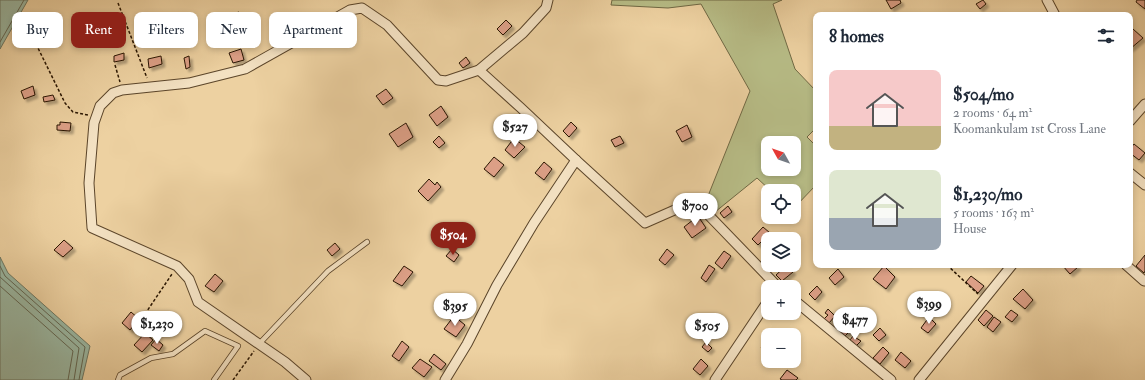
<!DOCTYPE html>
<html lang="en">
<head>
<meta charset="utf-8">
<style>
	:root { --surface:#fff; --page:#f6f6f7; --text:#1f2937; --muted:#747a83; --accent:#8f2418 }
	body { margin:0; font-family:"IM FELL Double Pica",serif; background:var(--page); color:var(--text); height:100vh; display:flex; flex-direction:column; font-size:15px; white-space:nowrap }
	* { box-sizing:border-box; margin:0 }
	p { font-size:13px; color:var(--muted) }
	.icon { flex:none; width:22px; height:22px; fill:none; stroke:currentColor; stroke-width:2; stroke-linecap:round; stroke-linejoin:round }
	.map { position:relative; flex:1; overflow:hidden }
	.panel { position:absolute; left:813px; top:12px; width:320px; height:256px; display:flex; flex-direction:column; background:var(--surface); border-radius:8px; box-shadow:0 2px 6px #0003 }
	.panel>* { flex:none }
	.banner { position:absolute; left:12px; top:12px; width:380px; height:36px; display:flex; gap:8px }
	.needle { width:26px; rotate:310deg }
	.fabs { position:absolute; left:761px; top:136px; display:grid; gap:8px }
	.fabs a { display:grid; place-items:center; width:40px; height:40px; border-radius:8px; background:var(--surface); box-shadow:0 2px 6px #0003; font-size:20px }
	.price { position:absolute; translate:-50% -34px; padding:0 9px; border-radius:14px; background:#fff; color:#222; font-size:13px; line-height:26px; filter:drop-shadow(0 1px 2px #0008) }
	.price::after { content:''; position:absolute; left:50%; top:24px; width:12px; height:9px; margin-left:-6px; background:inherit; clip-path:polygon(0 0,100% 0,50% 100%) }
	.price.on { background:var(--accent); color:#fff }
	ul { padding:0; list-style:none }
	li { display:flex; align-items:center; gap:12px; height:100px; padding:0 16px }
	li span { display:grid; place-items:center; flex:none; width:112px; height:80px; border-radius:8px; color:#555 }
	li>.icon { margin-inline-start:auto }
	span .icon { width:48px; height:48px; fill:#fffc; stroke-width:1 }
	li b { font-size:17px }
	h2 { display:flex; justify-content:space-between; align-items:center; height:48px; padding:0 16px; font-size:17px }
	.pill { padding:0 14px; border-radius:8px; background:var(--surface); box-shadow:0 2px 6px #0003; font-size:14px; line-height:36px }
	.pill.on { background:var(--accent); color:#fff }
	.map>svg:first-child { display:block }
	.green { fill:#b7bc86; stroke:#706944; fill-rule:evenodd }
	.water { fill:#9ab7a2; stroke:#6d7762 }
	.lines { fill:none; stroke-linecap:round; stroke-linejoin:round }
	.shore { stroke:#626652; stroke-width:1 }
	.building { fill:#dc9f86; stroke:#2a1602; filter:url(#shadow) }
	.service-casing { stroke:#5b452a; stroke-width:6 }
	.minor-casing { stroke:#5b452a; stroke-width:11 }
	.path { stroke:#2a1602; stroke-width:1.5; stroke-dasharray:3 2; stroke-linecap:butt }
	.service { stroke:#f3e1c2; stroke-width:4.5 }
	.minor { stroke:#f3e1c2; stroke-width:9 }
</style>
</head>
<body>
<div class="map">
<svg width="1145" height="380" viewBox="0 0 1145 380">
	<defs>
		<filter id="shadow"><feDropShadow dx="3" dy="3" stdDeviation="1" flood-color="#0004"/></filter>
	</defs>
	<rect width="100%" height="100%" fill="#edd1a1"/>
	<filter id="stains"><feTurbulence type="fractalNoise" baseFrequency=".005" numOctaves="4"/><feColorMatrix values="0 0 0 0 .2 0 0 0 0 .09 0 0 0 0 .02 0 0 0 .5 -.17"/></filter>
	<radialGradient id="worn" r=".72"><stop offset=".6" stop-color="#630" stop-opacity="0"/><stop offset="1" stop-color="#630" stop-opacity=".3"/></radialGradient>
	<!-- green -->
	<path class="green" d="M 612,0 L 782,0 L 773,4 L 795,69 L 816,91 L 816,128 L 807,137 L 816,146 L 816,185 L 794,208 L 794,191 L 771,191 L 757,178 L 715,212 L 706,201 L 750,91 L 701,4 L 668,8 L 611,5 ZM 768,143 L 794,143 L 794,169 L 768,169 Z"/>
	<!-- water -->
	<g class="water">
		<path d="M 0,0 L 28,0 L 0,49 Z"/>
		<path d="M 0,257 L 8,273 L 90,346 L 82,380 L 0,380 Z"/>
	</g>
	<g class="lines">
		<!-- shore -->
		<g class="shore">
			<path d="M 0,42 L 24,0"/>
			<path d="M 0,266 L 5,276 L 85,347 L 79,380"/>
			<path d="M 0,277 L 79,348 L 74,380"/>
			<path d="M 0,286 L 73,351 L 68,380"/>
		</g>
	</g>
	<!-- building -->
	<g class="building">
		<path d="M 886,0 L 900,0 L 901,3 L 891,9 Z"/>
		<path d="M 983,0 L 986,4 L 980,9 L 976,4 Z"/>
		<path d="M 1137,0 L 1145,0 L 1145,9 L 1136,2 Z"/>
		<path d="M 239,12 L 241,22 L 228,26 L 225,16 Z"/>
		<path d="M 506,20 L 512,26 L 503,35 L 497,29 Z"/>
		<path d="M 1133,29 L 1143,38 L 1130,49 L 1130,31 L 1131,32 Z"/>
		<path d="M 241,49 L 244,60 L 233,63 L 229,53 Z"/>
		<path d="M 124,53 L 124,60 L 114,62 L 114,56 Z"/>
		<path d="M 161,56 L 162,64 L 149,68 L 148,59 Z"/>
		<path d="M 189,56 L 190,67 L 186,69 L 184,58 Z"/>
		<path d="M 466,57 L 470,63 L 463,68 L 459,63 Z"/>
		<path d="M 33,86 L 35,95 L 24,99 L 21,91 Z"/>
		<path d="M 386,89 L 393,98 L 383,105 L 376,96 Z"/>
		<path d="M 53,95 L 55,100 L 44,102 L 43,97 Z"/>
		<path d="M 441,106 L 448,117 L 437,126 L 429,115 Z"/>
		<path d="M 60,122 L 71,123 L 70,131 L 57,130 L 57,125 L 60,125 Z"/>
		<path d="M 571,122 L 577,128 L 569,137 L 563,131 Z"/>
		<path d="M 406,123 L 413,137 L 398,147 L 389,134 Z"/>
		<path d="M 687,125 L 692,137 L 682,142 L 676,131 Z"/>
		<path d="M 439,136 L 445,143 L 439,148 L 433,142 Z"/>
		<path d="M 620,136 L 624,143 L 615,147 L 611,140 Z"/>
		<path d="M 514,138 L 525,147 L 514,158 L 505,150 Z"/>
		<path d="M 1134,144 L 1145,153 L 1139,160 L 1130,153 L 1130,149 Z"/>
		<path d="M 494,157 L 504,165 L 494,177 L 484,169 Z"/>
		<path d="M 544,162 L 552,169 L 544,180 L 535,173 Z"/>
		<path d="M 429,179 L 435,185 L 437,182 L 441,187 L 428,201 L 418,191 Z"/>
		<path d="M 728,206 L 732,212 L 724,218 L 720,213 Z"/>
		<path d="M 698,216 L 706,228 L 692,238 L 684,227 Z"/>
		<path d="M 763,227 L 770,233 L 758,245 L 752,239 Z"/>
		<path d="M 64,240 L 73,248 L 63,257 L 54,250 Z"/>
		<path d="M 335,243 L 340,249 L 332,256 L 327,250 Z"/>
		<path d="M 452,249 L 459,255 L 454,262 L 446,256 Z"/>
		<path d="M 667,249 L 674,255 L 665,265 L 659,260 Z"/>
		<path d="M 724,251 L 731,256 L 722,269 L 715,263 Z"/>
		<path d="M 1145,255 L 1145,271 L 1144,273 L 1136,266 Z"/>
		<path d="M 709,265 L 715,269 L 706,282 L 701,278 Z"/>
		<path d="M 787,265 L 793,272 L 782,281 L 776,275 Z"/>
		<path d="M 1062,265 L 1076,265 L 1078,267 L 1070,274 Z"/>
		<path d="M 404,266 L 413,272 L 402,286 L 393,281 Z"/>
		<path d="M 884,266 L 895,277 L 886,289 L 873,279 Z"/>
		<path d="M 838,269 L 844,277 L 835,285 L 829,278 Z"/>
		<path d="M 215,274 L 223,281 L 214,292 L 205,286 Z"/>
		<path d="M 971,276 L 984,286 L 978,293 L 966,282 Z"/>
		<path d="M 817,286 L 822,292 L 815,300 L 809,294 Z"/>
		<path d="M 1023,289 L 1033,300 L 1025,309 L 1013,299 Z"/>
		<path d="M 828,309 L 835,316 L 829,323 L 824,319 L 828,315 L 825,313 Z"/>
		<path d="M 986,310 L 993,316 L 984,326 L 978,320 Z"/>
		<path d="M 1011,310 L 1018,315 L 1012,322 L 1005,317 Z"/>
		<path d="M 131,312 L 139,319 L 130,330 L 122,323 Z"/>
		<path d="M 454,316 L 465,325 L 456,337 L 444,329 Z"/>
		<path d="M 929,317 L 936,324 L 928,333 L 921,328 Z"/>
		<path d="M 994,317 L 1001,322 L 993,332 L 987,327 Z"/>
		<path d="M 845,326 L 850,331 L 845,336 L 840,332 Z"/>
		<path d="M 880,328 L 886,335 L 879,341 L 873,335 Z"/>
		<path d="M 145,333 L 153,340 L 142,352 L 134,345 Z"/>
		<path d="M 853,336 L 861,341 L 856,346 L 850,340 Z"/>
		<path d="M 156,339 L 163,345 L 159,351 L 151,345 Z"/>
		<path d="M 768,339 L 768,354 L 761,348 Z"/>
		<path d="M 402,341 L 409,347 L 399,361 L 392,356 Z"/>
		<path d="M 706,342 L 712,348 L 708,352 L 702,347 Z"/>
		<path d="M 883,347 L 889,353 L 880,364 L 873,358 Z"/>
		<path d="M 901,352 L 911,361 L 905,368 L 895,360 Z"/>
		<path d="M 434,354 L 446,364 L 441,370 L 429,361 Z"/>
		<path d="M 420,359 L 432,367 L 424,377 L 412,368 Z"/>
		<path d="M 701,359 L 708,366 L 700,375 L 693,369 Z"/>
		<path d="M 787,370 L 798,378 L 796,380 L 782,380 L 780,379 Z"/>
	</g>
	<g class="lines">
		<!-- service casing -->
		<g class="service-casing">
			<g id="service">
				<path d="M 259,344 L 328,271 L 367,242"/>
				<path d="M 118,380 L 120,375 L 151,358 L 173,354 L 205,331 L 238,346 L 214,380"/>
			</g>
		</g>
		<!-- minor casing -->
		<g class="minor-casing">
			<g id="minor">
				<path d="M 1047,0 L 1055,15"/>
				<path d="M 479,70 L 521,108 L 576,160"/>
				<path d="M 1130,121 L 1145,104"/>
				<path d="M 1130,173 L 1145,185"/>
				<path d="M 1126,265 L 1144,281"/>
				<path d="M 794,300 L 891,380"/>
				<path d="M 306,380 L 285,362 L 198,302 L 189,279 L 177,266 L 92,228 L 89,183 L 94,123 L 100,106 L 113,93 L 122,90 L 189,83 L 245,69 L 350,10 L 362,8 L 387,25 L 438,80 L 446,81 L 479,70 L 523,33 L 546,8 L 548,0"/>
				<path d="M 445,380 L 467,344 L 497,285 L 534,223 L 576,160 L 645,223 L 695,201 L 778,287"/>
				<path d="M 715,380 L 768,301"/>
				<path d="M 919,380 L 1012,265"/>
			</g>
		</g>
		<!-- path -->
		<g class="path">
			<path d="M 118,3 L 147,78"/>
			<path d="M 24,28 L 36,44 L 65,103 L 73,112 L 88,115"/>
			<path d="M 115,65 L 120,82"/>
			<path d="M 947,265 L 978,294"/>
			<path d="M 145,314 L 172,274"/>
			<path d="M 233,380 L 254,351"/>
		</g>
		<!-- service -->
		<use href="#service" class="service"/>
		<!-- minor -->
		<use href="#minor" class="minor"/>
	</g>
	<rect width="100%" height="100%" filter="url(#stains)"/>
	<rect width="100%" height="100%" fill="url(#worn)"/>
</svg>
<div class="fabs">
<a><svg class="needle" viewBox="-14 -14 28 28"><path d="M0-13l5 13h-10z" fill="#e53935"/><path d="M0 13l5-13h-10z" fill="#747a83"/></svg></a>
<a><svg class="icon" aria-label="locate" viewBox="0 0 24 24"><circle cx="12" cy="12" r="6"/><path d="M12 2v4M12 18v4M2 12h4M18 12h4"/></svg></a>
<a><svg class="icon" aria-label="layers" viewBox="0 0 24 24"><path d="M12 4l9 5-9 5-9-5zM3 14l9 5 9-5"/></svg></a>
<a>+</a>
<a>−</a>
</div>
<b class="price" style="left:515px;top:148px">$527</b>
<b class="price" style="left:695px;top:227px">$700</b>
<b class="price on" style="left:453px;top:256px">$504</b>
<b class="price" style="left:929px;top:325px">$399</b>
<b class="price" style="left:455px;top:327px">$395</b>
<b class="price" style="left:855px;top:341px">$477</b>
<b class="price" style="left:157px;top:345px">$1,230</b>
<b class="price" style="left:707px;top:347px">$505</b>
<div class="banner">
<a class="pill">Buy</a>
<a class="pill on">Rent</a>
<a class="pill">Filters</a>
<a class="pill">New</a>
<a class="pill">Apartment</a>
</div>
<section class="panel">
<h2>8 homes<svg class="icon" aria-label="filters" viewBox="0 0 24 24"><path d="M4 7h16M4 17h16"/><circle cx="9" cy="7" r="2"/><circle cx="15" cy="17" r="2"/></svg></h2>
<ul>
<li><span style="background:linear-gradient(#f6c9c9 70%,#c2b280 0)"><svg class="icon" aria-label="home" viewBox="0 0 24 24"><path d="M3 11l9-7 9 7M6 9v11h12V9"/></svg></span><div><b>$504/mo</b><p>2 rooms · 64 m²</p><p>Koomankulam 1st Cross Lane</p></div></li>
<li><span style="background:linear-gradient(#dfe7d0 60%,#9aa5b1 0)"><svg class="icon" aria-label="home" viewBox="0 0 24 24"><path d="M3 11l9-7 9 7M6 9v11h12V9"/></svg></span><div><b>$1,230/mo</b><p>5 rooms · 163 m²</p><p>House</p></div></li>
</ul>
</section>
</div>
</body>
</html>
